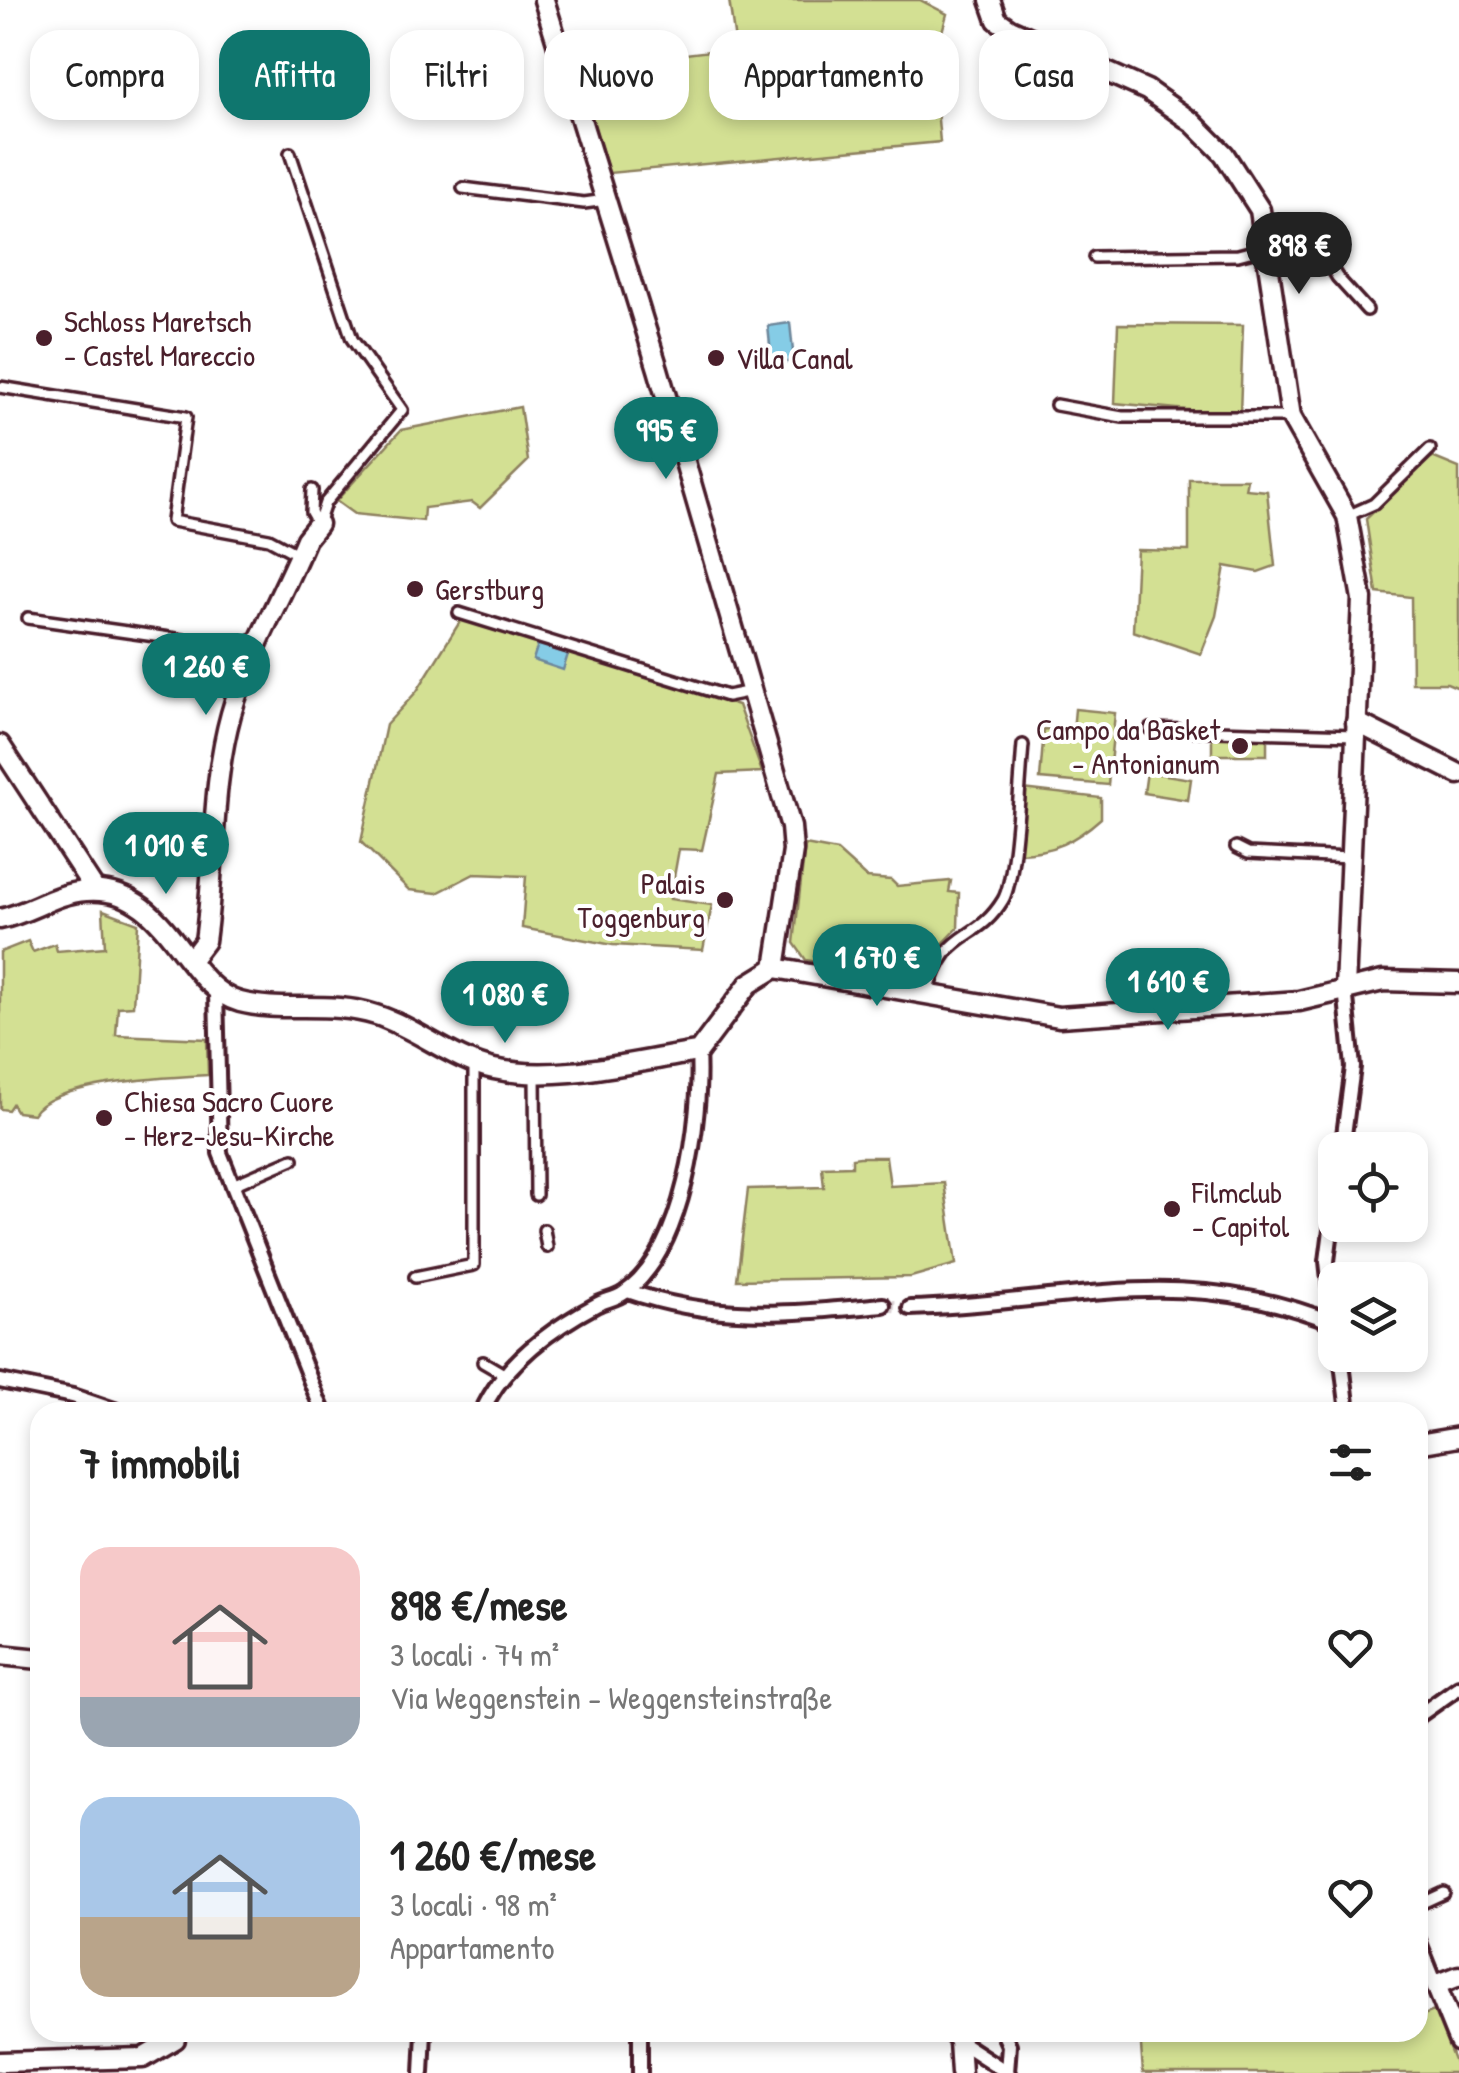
<!DOCTYPE html>
<html lang="it">
<head>
<meta charset="utf-8">
<style>
	:root { --surface:#fff; --page:#f6f6f6; --text:#222; --muted:#767676; --accent:#0f766e }
	body { margin:0; font-family:"Patrick Hand",sans-serif; background:var(--page); color:var(--text); height:100vh; display:flex; flex-direction:column; font-size:38px; white-space:nowrap }
	* { box-sizing:border-box; margin:0 }
	p { font-size:32px; color:var(--muted) }
	.icon { flex:none; width:55px; height:55px; fill:none; stroke:currentColor; stroke-width:2; stroke-linecap:round; stroke-linejoin:round }
	.map { position:relative; flex:1; overflow:hidden }
	.side { position:absolute; left:30px; top:1402px; width:1398px; height:640px; display:flex; flex-direction:column; background:var(--surface); border-radius:30px; box-shadow:0 5px 15px #0003 }
	.side>* { flex:none }
	.guide { position:absolute; left:30px; top:30px; width:1400px; height:90px; display:flex; gap:20px }
	.fabs { position:absolute; left:1318px; top:1132px; display:grid; gap:20px }
	.fabs a { display:grid; place-items:center; width:110px; height:110px; border-radius:20px; background:var(--surface); box-shadow:0 5px 15px #0003; font-size:50px }
	.price { position:absolute; translate:-50% -85px; padding:0 22px; border-radius:35px; background:var(--accent); color:#fff; font-size:32px; line-height:65px; filter:drop-shadow(0 2px 5px #0008) }
	.price::after { content:''; position:absolute; left:50%; top:60px; width:30px; height:22px; margin-left:-15px; background:inherit; clip-path:polygon(0 0,100% 0,50% 100%) }
	.price.selected { background:#222; color:#fff }
	ul { padding:0; list-style:none }
	li { display:flex; align-items:center; gap:30px; height:250px; padding:0 50px }
	li span { display:grid; place-items:center; flex:none; width:280px; height:200px; border-radius:30px; color:#555 }
	li>.icon { margin-inline-start:auto }
	span .icon { width:120px; height:120px; fill:#fffc; stroke-width:1 }
	li b { font-size:42px }
	h2 { display:flex; justify-content:space-between; align-items:center; height:120px; padding:0 50px; font-size:42px }
	.pill { padding:0 35px; border-radius:30px; background:var(--surface); box-shadow:0 5px 15px #0003; font-size:35px; line-height:90px }
	.pill.selected { background:var(--accent); color:#fff }
	.map>svg:first-child { display:block }
	.green { fill:#d3e093; stroke:#8e805f; stroke-width:2.5 }
	.water { fill:#85cce6; stroke:#6d879b; stroke-width:2.5 }
	.lines { fill:none; stroke-linecap:round; stroke-linejoin:round }
	.pedestrian-tunnel { stroke:#dbd2d5; stroke-width:12; stroke-dasharray:12 6; stroke-linecap:butt }
	.service-casing { stroke:#4a1f2b; stroke-width:16 }
	.pedestrian-casing { stroke:#4a1f2b; stroke-width:20 }
	.minor-casing { stroke:#4a1f2b; stroke-width:25 }
	.service { stroke:#fff; stroke-width:9 }
	.pedestrian { stroke:#fff; stroke-width:12 }
	.minor { stroke:#fff; stroke-width:18 }
	.poi-dot { fill:#4a1f2b; stroke:#fff; stroke-width:4 }
	.labels { text-anchor:middle; dominant-baseline:central; stroke-width:8; stroke-linejoin:round; paint-order:stroke }
	.poi-label { font-size:30px; fill:#4a1f2b; stroke:#fff; text-anchor:start }
</style>
</head>
<body>
<div class="map">
<svg width="1459" height="2073" viewBox="0 0 1459 2073">
	<rect width="100%" height="100%" fill="#fff"/>
	<filter id="ink" filterUnits="userSpaceOnUse"><feTurbulence type="fractalNoise" baseFrequency=".01" numOctaves="2"/><feDisplacementMap in="SourceGraphic" scale="20" xChannelSelector="R" yChannelSelector="G"/><feConvolveMatrix kernelMatrix="1 2 1 2 8 2 1 2 1" color-interpolation-filters="sRGB"/></filter>
	<g filter="url(#ink)">
		<!-- green -->
		<g class="green">
			<path d="M 729,0 L 920,0 L 947,14 L 933,64 L 940,142 L 609,173 L 576,67 L 736,48 Z"/>
			<path d="M 1118,324 L 1243,325 L 1240,415 L 1115,403 Z"/>
			<path d="M 520,407 L 528,461 L 480,508 L 472,502 L 424,508 L 423,521 L 354,514 L 336,501 L 401,430 Z"/>
			<path d="M 1432,457 L 1459,468 L 1459,688 L 1447,683 L 1412,683 L 1411,597 L 1377,593 L 1366,519 Z"/>
			<path d="M 1189,479 L 1247,479 L 1245,489 L 1267,491 L 1275,566 L 1258,572 L 1225,566 L 1216,616 L 1201,654 L 1133,631 L 1137,550 L 1189,551 Z"/>
			<path d="M 461,620 L 738,705 L 762,772 L 719,774 L 702,850 L 679,849 L 670,899 L 712,905 L 703,950 L 613,945 L 522,928 L 526,876 L 474,874 L 437,893 L 409,890 L 361,842 L 386,725 L 417,691 Z"/>
			<path d="M 1075,709 L 1115,713 L 1108,785 L 1040,779 L 1044,729 L 1073,731 Z"/>
			<path d="M 1212,737 L 1267,738 L 1267,755 L 1212,755 Z"/>
			<path d="M 1147,772 L 1191,779 L 1188,800 L 1144,793 Z"/>
			<path d="M 1023,789 L 1101,798 L 1101,818 C 1074,842 1053,852 1018,853 Z"/>
			<path d="M 805,845 L 837,851 L 867,878 L 891,880 L 897,886 L 951,881 L 949,892 L 959,893 L 958,928 L 928,959 L 915,980 L 806,960 L 794,943 Z"/>
			<path d="M 103,910 L 138,923 L 133,1006 L 118,1007 L 116,1035 L 207,1039 L 208,1075 C 169,1077 51,1082 33,1114 L 17,1112 L 12,1104 L 8,1110 L 0,1109 L 0,952 L 28,941 L 33,952 L 55,944 L 57,951 L 105,947 Z"/>
			<path d="M 860,1157 L 886,1157 L 890,1186 L 944,1183 L 956,1264 L 911,1277 L 737,1280 L 748,1189 L 824,1187 L 822,1167 L 852,1166 L 852,1158 Z"/>
			<path d="M 1434,2011 L 1459,2073 L 1143,2073 L 1140,2033 L 1418,2032 L 1418,2017 Z"/>
		</g>
		<!-- water -->
		<g class="water">
			<path d="M 790,323 L 794,361 L 772,364 L 768,326 Z"/>
			<path d="M 538,644 L 568,654 L 563,670 L 533,660 Z"/>
		</g>
		<g class="lines">
			<!-- pedestrian-tunnel -->
			<path class="pedestrian-tunnel" d="M 883,1305 L 910,1308"/>
			<!-- service casing -->
			<g class="service-casing">
				<g id="service">
					<path d="M 290,153 L 352,339 L 402,410 L 325,503 L 318,524"/>
					<path d="M 463,188 L 584,203 L 606,200"/>
					<path d="M 1094,257 L 1238,255 L 1284,243 L 1318,245 L 1337,277 L 1367,310"/>
					<path d="M 0,387 L 186,417 L 172,521 L 269,539 L 299,555"/>
					<path d="M 1056,405 L 1122,417 L 1291,417"/>
					<path d="M 312,490 L 311,512 L 318,524"/>
					<path d="M 1347,516 L 1374,504 L 1430,449"/>
					<path d="M 459,613 L 727,696 L 752,691"/>
					<path d="M 28,618 L 254,650"/>
					<path d="M 1150,729 L 1355,735"/>
					<path d="M 1236,847 L 1248,853 L 1349,858"/>
					<path d="M 928,994 C 946,925 975,946 1003,900 C 1016,879 1020,775 1023,745"/>
					<path d="M 535,1073 L 536,1195"/>
					<path d="M 235,1184 L 293,1159"/>
					<path d="M 544,1230 L 547,1247"/>
					<path d="M 415,1277 L 474,1265 L 474,1064"/>
					<path d="M 483,1362 L 502,1373"/>
					<path d="M 1418,1905 L 1444,1893"/>
				</g>
			</g>
			<!-- pedestrian casing -->
			<g class="pedestrian-casing">
				<g id="pedestrian">
					<path d="M 216,992 L 220,1153 L 323,1412"/>
					<path d="M 1342,1150 L 1353,1067 L 1345,988"/>
					<path d="M 628,1291 C 716,1322 793,1313 883,1305"/>
					<path d="M 910,1308 C 1065,1304 1181,1261 1334,1323"/>
					<path d="M 1334,1327 L 1327,1261 L 1335,1199"/>
					<path d="M 1341,1355 L 1348,1412"/>
					<path d="M 0,1381 L 73,1396 L 120,1412"/>
					<path d="M 482,1412 C 503,1364 549,1330 596,1305 C 605,1300 616,1299 624,1293 C 684,1253 702,1118 698,1052"/>
					<path d="M 1418,1716 L 1459,1687"/>
					<path d="M 1418,1940 L 1436,1985"/>
					<path d="M 640,2032 L 640,2073"/>
					<path d="M 1003,2032 L 1009,2045 L 1007,2072"/>
					<path d="M 959,2041 L 1008,2073"/>
					<path d="M 422,2073 L 424,2032"/>
				</g>
			</g>
			<!-- minor casing -->
			<g class="minor-casing">
				<g id="minor">
					<path d="M 544,0 L 658,369 L 791,827 L 793,851 L 775,968"/>
					<path d="M 990,0 L 997,20 L 1010,29 L 1147,90 L 1192,122 L 1224,154 L 1260,210 L 1291,417 L 1347,516 L 1362,599 L 1345,988"/>
					<path d="M 1356,722 L 1459,774"/>
					<path d="M 0,745 L 95,890"/>
					<path d="M 0,919 C 30,913 55,893 86,891 C 168,884 182,986 240,1002 C 282,1013 331,1000 376,1015 C 417,1028 452,1060 494,1069 C 558,1083 634,1061 698,1052 L 749,984 L 775,968"/>
					<path d="M 192,958 L 205,941 C 216,865 210,790 231,714 C 248,653 282,597 306,539 L 318,524"/>
					<path d="M 775,968 L 1059,1017 L 1299,1001 L 1383,981 L 1459,983"/>
					<path d="M 1418,1444 L 1459,1437"/>
					<path d="M 0,1655 L 40,1659"/>
					<path d="M 1459,1976 L 1436,1985 L 1459,2042"/>
					<path d="M 952,2032 L 959,2041 L 961,2073"/>
					<path d="M 0,2062 L 143,2058 L 175,2039 L 176,2032"/>
				</g>
			</g>
			<!-- service -->
			<use href="#service" class="service"/>
			<!-- pedestrian -->
			<use href="#pedestrian" class="pedestrian"/>
			<!-- minor -->
			<use href="#minor" class="minor"/>
		</g>
	</g>
	<!-- markers -->
	<g class="poi-dot">
		<circle cx="44" cy="338" r="10"/>
		<circle cx="716" cy="358" r="10"/>
		<circle cx="415" cy="589" r="10"/>
		<circle cx="1240" cy="746" r="10"/>
		<circle cx="725" cy="900" r="10"/>
		<circle cx="104" cy="1118" r="10"/>
		<circle cx="1172" cy="1209" r="10"/>
	</g>
	<g class="labels">
		<!-- poi labels -->
		<g class="poi-label">
			<text x="64" y="321">Schloss Maretsch<tspan x="64" dy="34">- Castel Mareccio</tspan></text>
			<text x="736" y="358">Villa Canal</text>
			<text x="435" y="589">Gerstburg</text>
			<text x="1220" y="729" text-anchor="end">Campo da Basket<tspan x="1220" dy="34">- Antonianum</tspan></text>
			<text x="705" y="883" text-anchor="end">Palais<tspan x="705" dy="34">Toggenburg</tspan></text>
			<text x="124" y="1101">Chiesa Sacro Cuore<tspan x="124" dy="34">- Herz-Jesu-Kirche</tspan></text>
			<text x="1192" y="1192">Filmclub<tspan x="1192" dy="34">- Capitol</tspan></text>
		</g>
	</g>
</svg>
<div class="fabs">
<a><svg class="icon" aria-label="locate" viewBox="0 0 24 24"><circle cx="12" cy="12" r="6"/><path d="M12 2v4M12 18v4M2 12h4M18 12h4"/></svg></a>
<a><svg class="icon" aria-label="layers" viewBox="0 0 24 24"><path d="M12 4l9 5-9 5-9-5zM3 14l9 5 9-5"/></svg></a>
</div>
<b class="price selected" style="left:1299px;top:297px">898 €</b>
<b class="price" style="left:666px;top:482px">995 €</b>
<b class="price" style="left:206px;top:718px">1 260 €</b>
<b class="price" style="left:166px;top:897px">1 010 €</b>
<b class="price" style="left:877px;top:1009px">1 670 €</b>
<b class="price" style="left:1168px;top:1033px">1 610 €</b>
<b class="price" style="left:505px;top:1046px">1 080 €</b>
<div class="guide">
<a class="pill">Compra</a>
<a class="pill selected">Affitta</a>
<a class="pill">Filtri</a>
<a class="pill">Nuovo</a>
<a class="pill">Appartamento</a>
<a class="pill">Casa</a>
</div>
<section class="side">
<h2>7 immobili<svg class="icon" aria-label="filters" viewBox="0 0 24 24"><path d="M4 7h16M4 17h16"/><circle cx="9" cy="7" r="2"/><circle cx="15" cy="17" r="2"/></svg></h2>
<ul>
<li><span style="background:linear-gradient(#f6c9c9 75%,#9aa5b1 0)"><svg class="icon" aria-label="home" viewBox="0 0 24 24"><path d="M3 11l9-7 9 7M6 9v11h12V9"/></svg></span><div><b>898 €/mese</b><p>3 locali · 74 m²</p><p>Via Weggenstein - Weggensteinstraße</p></div><svg class="icon" aria-label="heart" viewBox="0 0 24 24"><path d="M12 20l-8-8c-3-5 5-10 8-4 3-6 11-1 8 4z"/></svg></li>
<li><span style="background:linear-gradient(#a9c7e8 60%,#b9a48a 0)"><svg class="icon" aria-label="home" viewBox="0 0 24 24"><path d="M3 11l9-7 9 7M6 9v11h12V9"/></svg></span><div><b>1 260 €/mese</b><p>3 locali · 98 m²</p><p>Appartamento</p></div><svg class="icon" aria-label="heart" viewBox="0 0 24 24"><path d="M12 20l-8-8c-3-5 5-10 8-4 3-6 11-1 8 4z"/></svg></li>
</ul>
</section>
</div>
</body>
</html>
